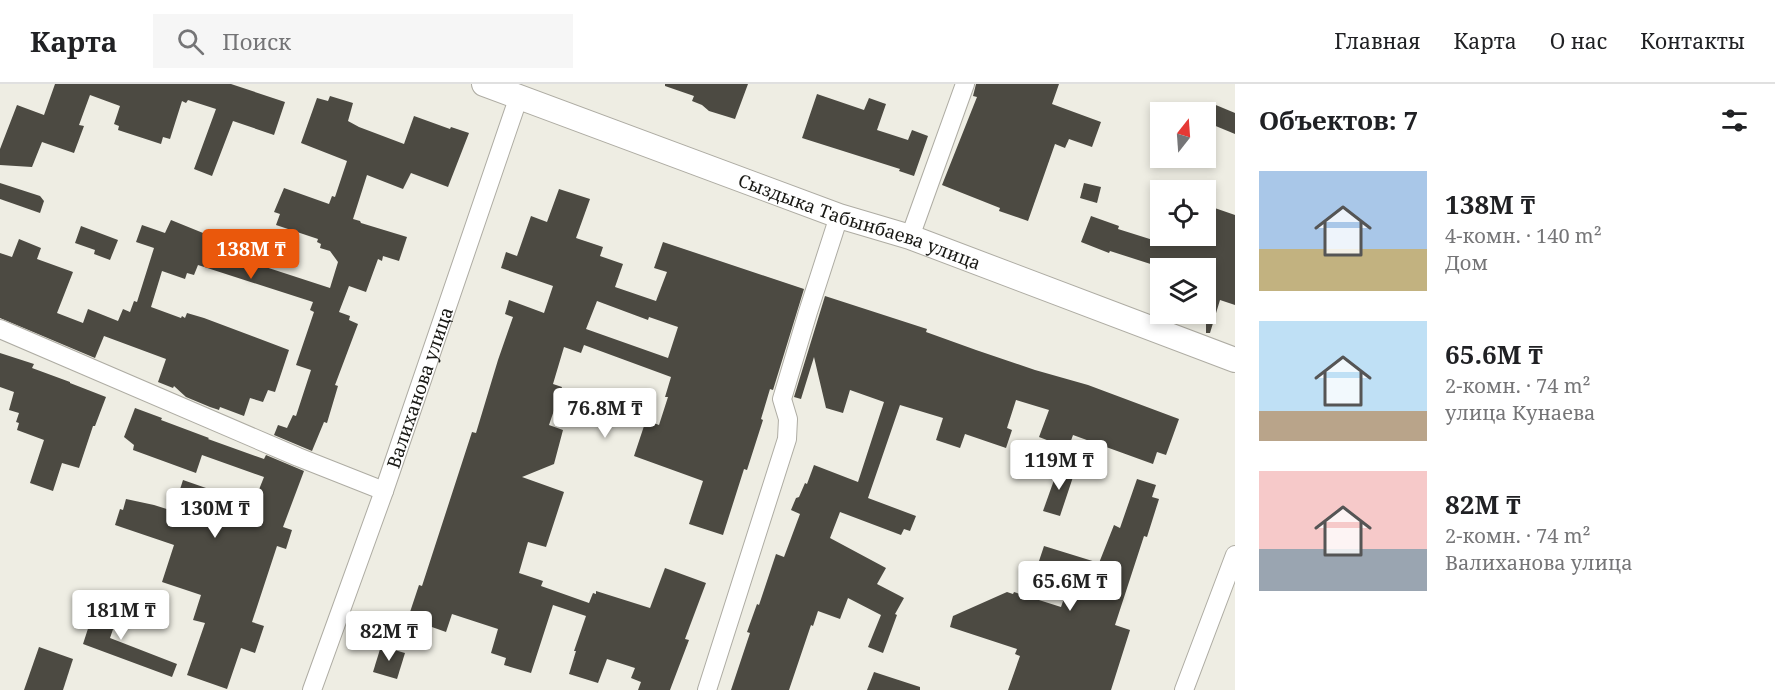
<!DOCTYPE html>
<html lang="ru">
<head>
<meta charset="utf-8">
<style>
	:root { --surface:#fff; --page:#f6f6f6; --text:#202124; --muted:#757577; --line:#e0e0e0; --accent:#ea580c }
	body { margin:0; font-family:"Noto Serif",serif; background:var(--page); color:var(--text); height:100vh; display:flex; flex-direction:column; font-size:22px; white-space:nowrap }
	* { box-sizing:border-box; margin:0 }
	p { font-size:20px; color:var(--muted) }
	.icon { flex:none; width:33px; height:33px; fill:none; stroke:currentColor; stroke-width:2; stroke-linecap:round; stroke-linejoin:round }
	.map { position:relative; flex:1; overflow:hidden }
	.panel { display:flex; flex-direction:column; background:var(--surface); width:540px }
	.panel>* { flex:none }
	.needle { width:39px; rotate:17deg }
	.tools { position:absolute; left:1150px; top:18px; display:grid; gap:12px }
	.tools a { display:grid; place-items:center; width:66px; height:66px; border-radius:0px; background:var(--surface); box-shadow:0 3px 9px #0003; font-size:30px }
	.price { position:absolute; translate:-50% -51px; padding:0 14px; border-radius:6px; background:#fff; color:#222; font-size:20px; line-height:39px; filter:drop-shadow(0 2px 3px #0008) }
	.price::after { content:''; position:absolute; left:50%; top:36px; width:18px; height:14px; margin-left:-9px; background:inherit; clip-path:polygon(0 0,100% 0,50% 100%) }
	.price.active { background:var(--accent); color:#fff }
	ul { padding:0; list-style:none }
	li { display:flex; align-items:center; gap:18px; height:150px; padding:0 24px }
	li span { display:grid; place-items:center; flex:none; width:168px; height:120px; border-radius:0px; color:#555 }
	li>.icon { margin-inline-start:auto }
	span .icon { width:72px; height:72px; fill:#fffc; stroke-width:1 }
	li b { font-size:26px }
	h2 { display:flex; justify-content:space-between; align-items:center; height:72px; padding:0 24px; font-size:26px }
	header { display:flex; align-items:center; gap:36px; box-sizing:border-box; height:84px; padding:0 30px; background:var(--surface); border-bottom:2px solid var(--line) }
	header strong { font-size:28px }
	nav { display:flex; gap:33px; margin-inline-start:auto; font-size:21px }
	.search { width:420px; height:54px; background:var(--page); display:flex; align-items:center; gap:15px; box-sizing:border-box; padding:0 21px; border-radius:0px; color:var(--muted); font-size:22px }
	main { display:flex; flex:1; min-height:0 }
	.map>svg:first-child { display:block }
	.building { fill:#4c4a42; fill-rule:evenodd }
	.lines { fill:none; stroke-linecap:round; stroke-linejoin:round }
	.minor-casing { stroke:#aeaca3; stroke-width:20 }
	.tertiary-casing { stroke:#aeaca3; stroke-width:26 }
	.minor { stroke:#fff; stroke-width:18 }
	.tertiary { stroke:#fff; stroke-width:24 }
	.labels { text-anchor:middle; dominant-baseline:central; stroke-width:6; stroke-linejoin:round; paint-order:stroke }
	.street-label { font-size:18px; fill:#191915; stroke:#eeede3 }
</style>
</head>
<body>
<header>
<strong>Карта</strong>
<div class="search"><svg class="icon" aria-label="search" viewBox="0 0 24 24"><circle cx="10" cy="10" r="6"/><path d="M15 15l6 6"/></svg>Поиск</div>
<nav><a>Главная</a><a>Карта</a><a>О нас</a><a>Контакты</a></nav>
</header>
<main>
<div class="map">
<svg width="1235" height="606" viewBox="0 0 1235 606">
	<rect width="100%" height="100%" fill="#eeede3"/>
	<!-- building -->
	<g class="building">
		<path d="M 55,0 L 231,0 L 285,18 L 274,51 L 233,37 L 212,92 L 194,85 L 216,25 L 188,16 L 186,19 L 182,17 L 170,55 L 163,53 L 161,60 L 118,46 L 119,42 L 114,40 L 120,22 L 90,11 L 79,41 L 84,42 L 74,69 L 42,58 L 32,83 L 0,81 L 0,65 L 17,21 L 44,31 Z"/>
		<path d="M 665,0 L 748,0 L 735,35 L 709,27 L 702,21 L 692,17 L 694,12 L 665,2 Z"/>
		<path d="M 976,0 L 1059,0 L 1052,20 L 1101,38 L 1092,63 L 1069,55 L 1065,64 L 1055,60 L 1028,137 L 999,127 L 1000,124 L 942,101 L 977,13 L 973,12 Z"/>
		<path d="M 817,10 L 864,26 L 869,14 L 883,19 L 886,20 L 877,46 L 908,56 L 912,46 L 928,52 L 914,92 L 899,87 L 900,85 L 802,54 Z"/>
		<path d="M 330,12 L 353,19 L 348,37 L 359,43 L 404,60 L 414,32 L 450,45 L 451,43 L 469,49 L 448,103 L 411,89 L 403,105 L 367,91 L 353,135 L 360,137 L 361,139 L 407,153 L 399,177 L 383,172 L 382,177 L 378,175 L 366,208 L 349,202 L 339,228 L 350,232 L 349,236 L 358,240 L 335,301 L 338,302 L 327,339 L 324,338 L 312,367 L 274,351 L 278,341 L 287,344 L 293,331 L 296,332 L 311,286 L 296,281 L 314,228 L 310,226 L 313,218 L 198,181 L 194,191 L 187,189 L 185,195 L 162,187 L 151,223 L 181,234 L 182,232 L 185,234 L 187,229 L 204,234 L 289,266 L 275,308 L 268,306 L 263,318 L 250,314 L 244,332 L 220,323 L 219,326 L 210,323 L 186,313 L 174,302 L 173,304 L 158,298 L 166,275 L 104,252 L 95,274 L 0,234 L 0,169 L 12,173 L 19,155 L 41,164 L 37,175 L 73,188 L 57,229 L 83,239 L 88,225 L 118,237 L 123,225 L 130,228 L 134,217 L 137,218 L 154,164 L 136,158 L 142,141 L 165,149 L 171,136 L 208,151 L 203,165 L 250,180 L 250,178 L 330,204 L 338,178 L 330,167 L 320,164 L 321,160 L 317,158 L 318,155 L 276,141 L 280,130 L 274,128 L 284,104 L 329,120 L 332,112 L 335,113 L 347,77 L 301,59 L 317,14 L 328,17 Z"/>
		<path d="M 1211,19 L 1235,29 L 1235,50 L 1206,38 L 1206,31 Z"/>
		<path d="M 0,99 L 40,112 L 44,117 L 40,129 L 0,115 Z"/>
		<path d="M 1084,99 L 1101,103 L 1097,119 L 1080,114 Z"/>
		<path d="M 559,105 L 590,115 L 576,154 L 603,163 L 600,172 L 623,180 L 615,203 L 656,217 L 667,188 L 654,184 L 663,158 L 804,205 L 773,306 L 770,305 L 761,335 L 763,336 L 747,386 L 744,385 L 723,451 L 689,440 L 703,397 L 634,372 L 646,336 L 659,341 L 668,313 L 665,313 L 671,293 L 584,261 L 581,269 L 564,263 L 553,300 L 562,303 L 549,341 L 563,346 L 554,380 L 522,393 L 564,408 L 546,463 L 528,458 L 519,489 L 543,497 L 541,502 L 589,519 L 593,509 L 596,510 L 596,507 L 650,524 L 665,484 L 706,499 L 685,555 L 689,556 L 670,606 L 638,606 L 641,598 L 631,594 L 635,584 L 607,575 L 598,599 L 569,590 L 576,567 L 574,567 L 586,532 L 553,521 L 531,589 L 504,581 L 506,574 L 491,569 L 498,545 L 452,530 L 446,548 L 429,542 L 428,546 L 414,541 L 415,537 L 408,534 L 419,501 L 422,502 L 472,348 L 476,349 L 498,276 L 513,233 L 505,230 L 509,216 L 544,229 L 553,202 L 501,184 L 506,168 L 517,172 L 531,132 L 547,138 ZM 597,217 L 648,236 L 649,233 L 678,243 L 668,274 L 586,245 Z"/>
		<path d="M 1206,121 L 1235,131 L 1235,221 L 1220,216 L 1210,249 L 1206,249 L 1206,184 L 1163,184 L 1110,167 L 1109,169 L 1081,158 L 1091,132 L 1119,142 L 1118,145 L 1172,162 L 1175,152 L 1206,152 Z"/>
		<path d="M 81,142 L 118,156 L 110,176 L 94,170 L 95,166 L 75,159 Z"/>
		<path d="M 825,212 L 927,245 L 926,248 L 976,266 L 1035,286 L 1088,301 L 1179,335 L 1166,371 L 1157,368 L 1153,380 L 1073,351 L 1066,371 L 1049,364 L 1052,358 L 1039,353 L 1049,326 L 1016,316 L 1007,344 L 1012,346 L 1006,364 L 965,350 L 960,364 L 936,356 L 943,334 L 900,321 L 868,414 L 916,432 L 910,447 L 904,445 L 901,451 L 840,428 L 830,454 L 886,484 L 877,500 L 904,514 L 895,530 L 897,531 L 883,569 L 868,563 L 881,531 L 848,514 L 840,535 L 818,527 L 813,542 L 811,541 L 789,606 L 731,606 L 750,549 L 747,548 L 757,520 L 759,521 L 776,470 L 784,473 L 800,430 L 791,426 L 796,414 L 799,413 L 805,399 L 807,400 L 814,381 L 858,398 L 884,318 L 850,306 L 843,329 L 826,324 L 814,273 L 801,315 L 794,313 Z"/>
		<path d="M 0,269 L 34,280 L 32,284 L 70,298 L 70,299 L 106,313 L 95,342 L 93,342 L 79,384 L 62,379 L 53,407 L 30,399 L 44,356 L 17,346 L 19,339 L 16,338 L 19,329 L 9,326 L 14,308 L 0,303 Z"/>
		<path d="M 589,311 L 632,327 L 628,341 L 584,327 Z"/>
		<path d="M 135,324 L 162,334 L 161,336 L 209,354 L 208,355 L 264,375 L 266,371 L 304,387 L 283,443 L 292,446 L 286,465 L 277,462 L 252,538 L 264,542 L 255,569 L 241,564 L 227,605 L 187,591 L 205,539 L 193,536 L 201,511 L 162,498 L 174,461 L 115,441 L 120,425 L 123,426 L 126,415 L 154,421 L 173,427 L 183,396 L 206,404 L 205,407 L 252,423 L 264,393 L 202,371 L 196,389 L 133,366 L 134,361 L 124,353 Z"/>
		<path d="M 1059,382 L 1075,387 L 1060,432 L 1043,427 Z"/>
		<path d="M 1137,395 L 1156,401 L 1152,413 L 1159,415 L 1147,453 L 1144,452 L 1115,541 L 1130,546 L 1111,606 L 1008,606 L 1020,572 L 1015,570 L 1017,565 L 950,543 L 953,532 L 1007,508 L 1013,510 L 1014,508 L 1061,523 L 1070,497 L 1037,483 L 1044,462 L 1099,479 L 1114,441 L 1120,444 Z"/>
		<path d="M 103,516 L 119,521 L 118,524 L 120,525 L 110,554 L 177,580 L 172,593 L 83,560 L 95,523 L 100,525 Z"/>
		<path d="M 381,562 L 405,569 L 397,595 L 373,588 Z"/>
		<path d="M 39,563 L 73,575 L 63,606 L 24,606 Z"/>
		<path d="M 874,588 L 920,603 L 920,606 L 867,606 Z"/>
	</g>
	<g class="lines">
		<!-- minor casing -->
		<g class="minor-casing">
			<g id="minor">
				<path d="M 910,153 L 965,0"/>
				<path d="M 0,245 L 298,373 L 384,407"/>
				<path id="s1" d="M 312,606 L 384,407 L 519,12"/>
				<path d="M 707,606 L 787,355 L 788,335 L 782,315 L 808,228 L 839,132"/>
				<path d="M 1184,606 L 1235,471"/>
			</g>
		</g>
		<!-- tertiary casing -->
		<g class="tertiary-casing">
			<g id="tertiary">
				<path id="s2" d="M 484,0 L 839,132 L 910,153 L 1235,276"/>
			</g>
		</g>
		<!-- minor -->
		<use href="#minor" class="minor"/>
		<!-- tertiary -->
		<use href="#tertiary" class="tertiary"/>
	</g>
	<g class="labels">
		<!-- street labels -->
		<g class="street-label">
			<text stroke="none"><textPath href="#s2" startOffset="400">Сыздыка Табынбаева улица</textPath></text>
			<text stroke="none"><textPath href="#s1" startOffset="321">Валиханова улица</textPath></text>
		</g>
	</g>
</svg>
<div class="tools">
<a><svg class="needle" viewBox="-14 -14 28 28"><path d="M0-13l5 13h-10z" fill="#e53935"/><path d="M0 13l5-13h-10z" fill="#757577"/></svg></a>
<a><svg class="icon" aria-label="locate" viewBox="0 0 24 24"><circle cx="12" cy="12" r="6"/><path d="M12 2v4M12 18v4M2 12h4M18 12h4"/></svg></a>
<a><svg class="icon" aria-label="layers" viewBox="0 0 24 24"><path d="M12 4l9 5-9 5-9-5zM3 14l9 5 9-5"/></svg></a>
</div>
<b class="price active" style="left:251px;top:196px">138M ₸</b>
<b class="price" style="left:605px;top:355px">76.8M ₸</b>
<b class="price" style="left:1059px;top:407px">119M ₸</b>
<b class="price" style="left:215px;top:455px">130M ₸</b>
<b class="price" style="left:1070px;top:528px">65.6M ₸</b>
<b class="price" style="left:121px;top:557px">181M ₸</b>
<b class="price" style="left:389px;top:578px">82M ₸</b>
</div>
<section class="panel">
<h2>Объектов: 7<svg class="icon" aria-label="filters" viewBox="0 0 24 24"><path d="M4 7h16M4 17h16"/><circle cx="9" cy="7" r="2"/><circle cx="15" cy="17" r="2"/></svg></h2>
<ul>
<li><span style="background:linear-gradient(#a9c7e8 65%,#c2b280 0)"><svg class="icon" aria-label="home" viewBox="0 0 24 24"><path d="M3 11l9-7 9 7M6 9v11h12V9"/></svg></span><div><b>138M ₸</b><p>4-комн. · 140 m²</p><p>Дом</p></div></li>
<li><span style="background:linear-gradient(#bfe0f5 75%,#b9a48a 0)"><svg class="icon" aria-label="home" viewBox="0 0 24 24"><path d="M3 11l9-7 9 7M6 9v11h12V9"/></svg></span><div><b>65.6M ₸</b><p>2-комн. · 74 m²</p><p>улица Кунаева</p></div></li>
<li><span style="background:linear-gradient(#f6c9c9 65%,#9aa5b1 0)"><svg class="icon" aria-label="home" viewBox="0 0 24 24"><path d="M3 11l9-7 9 7M6 9v11h12V9"/></svg></span><div><b>82M ₸</b><p>2-комн. · 74 m²</p><p>Валиханова улица</p></div></li>
</ul>
</section>
</main>
</body>
</html>
